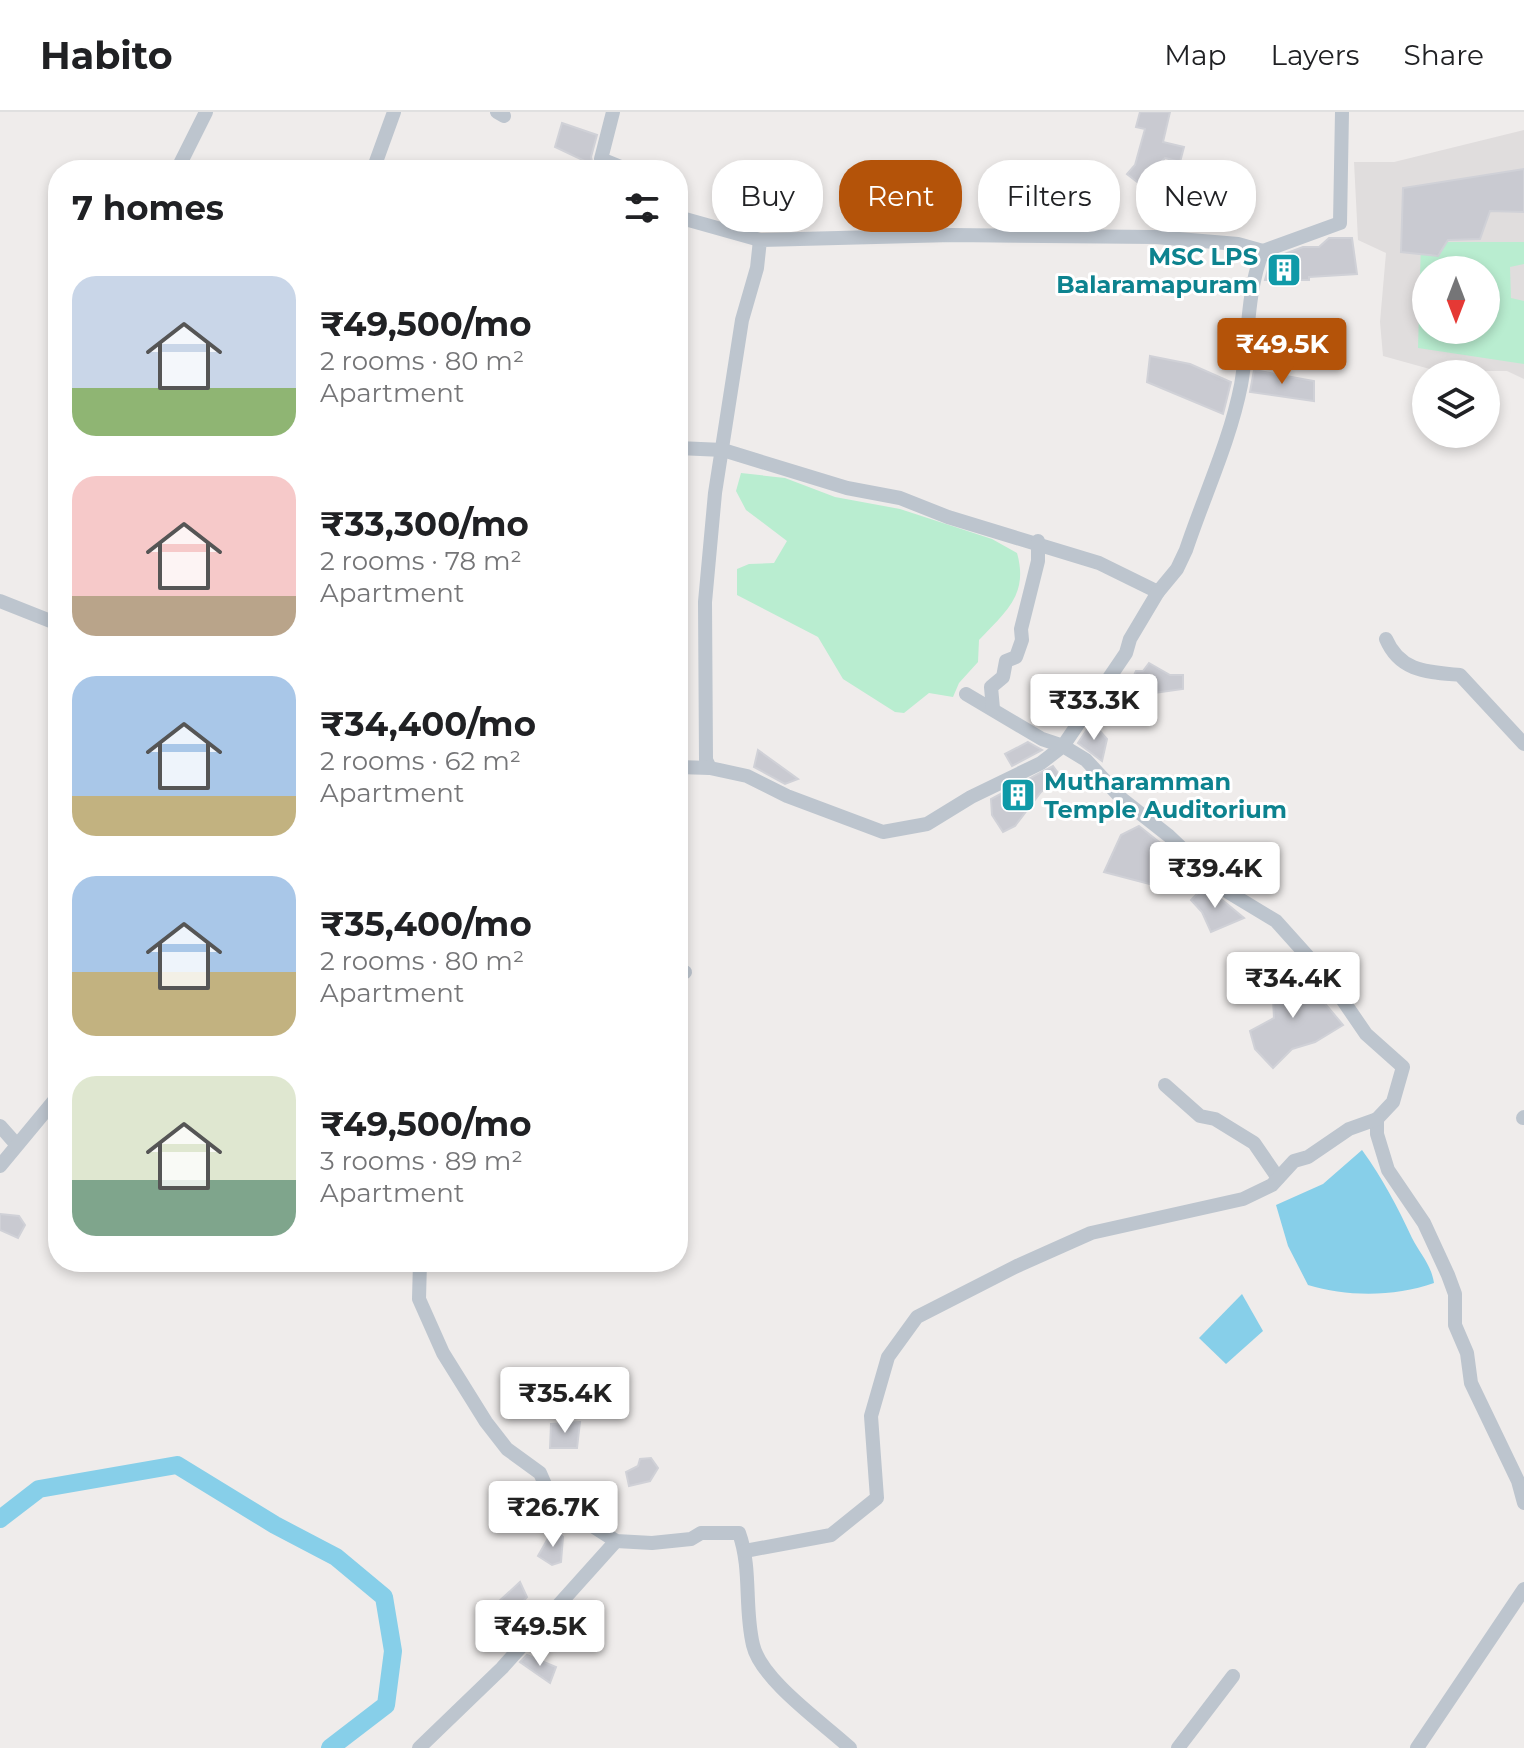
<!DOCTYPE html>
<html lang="en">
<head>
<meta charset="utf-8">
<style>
	:root { --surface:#fff; --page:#f6f6f6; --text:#202124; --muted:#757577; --line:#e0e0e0; --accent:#b45309 }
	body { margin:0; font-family:Montserrat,sans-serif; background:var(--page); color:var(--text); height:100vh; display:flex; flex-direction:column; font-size:30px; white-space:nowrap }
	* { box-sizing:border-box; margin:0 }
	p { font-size:26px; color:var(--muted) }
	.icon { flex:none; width:44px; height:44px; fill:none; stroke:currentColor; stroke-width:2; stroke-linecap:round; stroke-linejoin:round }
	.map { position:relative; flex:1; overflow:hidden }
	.drawer { position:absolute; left:48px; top:48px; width:640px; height:1112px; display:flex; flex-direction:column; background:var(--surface); border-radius:32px; box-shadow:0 4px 12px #0003 }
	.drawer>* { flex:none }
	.banner { position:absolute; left:712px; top:48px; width:692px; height:72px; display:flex; gap:16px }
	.needle { width:52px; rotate:180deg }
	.buttons { position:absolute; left:1412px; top:144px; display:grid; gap:16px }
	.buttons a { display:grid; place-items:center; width:88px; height:88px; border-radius:50%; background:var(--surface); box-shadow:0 4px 12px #0003; font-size:40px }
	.price { position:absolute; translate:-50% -68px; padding:0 18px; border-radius:8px; background:#fff; color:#222; font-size:26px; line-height:52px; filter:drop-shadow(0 2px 4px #0008) }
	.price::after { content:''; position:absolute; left:50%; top:48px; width:24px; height:18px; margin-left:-12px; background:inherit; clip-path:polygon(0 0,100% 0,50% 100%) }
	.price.selected { background:var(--accent); color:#fff }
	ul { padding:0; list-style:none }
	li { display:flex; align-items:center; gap:24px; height:200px; padding:0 24px }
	li span { display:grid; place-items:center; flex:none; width:224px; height:160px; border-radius:24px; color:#555 }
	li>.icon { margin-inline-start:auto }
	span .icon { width:96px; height:96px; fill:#fffc; stroke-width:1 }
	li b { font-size:34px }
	h2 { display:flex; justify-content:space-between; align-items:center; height:96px; padding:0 24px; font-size:34px }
	.chip { padding:0 28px; border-radius:32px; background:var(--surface); box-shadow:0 4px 12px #0003; font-size:28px; line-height:72px }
	.chip.selected { background:var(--accent); color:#fff }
	header { display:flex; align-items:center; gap:48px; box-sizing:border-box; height:112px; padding:0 40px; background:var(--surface); border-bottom:2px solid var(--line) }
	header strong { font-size:38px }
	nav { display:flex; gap:44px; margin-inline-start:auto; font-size:28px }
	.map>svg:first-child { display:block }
	.education { fill:#e0dddd; fill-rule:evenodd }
	.green { fill:#b9edd0; fill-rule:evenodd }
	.water { fill:#87cfe9 }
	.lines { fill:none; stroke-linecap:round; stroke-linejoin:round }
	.canal { stroke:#87cfe9; stroke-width:18 }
	.building { fill:#c9cad1; stroke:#d0d1d7; stroke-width:2 }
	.minor { stroke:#bdc5ce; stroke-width:14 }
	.labels { text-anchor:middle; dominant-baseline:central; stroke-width:6; stroke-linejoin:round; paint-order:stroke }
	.culture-label { font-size:24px; font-weight:bold; fill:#0d838f; stroke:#fff; text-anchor:end }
</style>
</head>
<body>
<header>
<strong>Habito</strong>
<nav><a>Map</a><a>Layers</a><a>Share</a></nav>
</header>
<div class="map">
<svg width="1524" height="1636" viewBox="0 0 1524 1636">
	<rect width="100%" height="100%" fill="#efeceb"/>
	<!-- education -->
	<path class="education" d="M 1524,18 L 1524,267 L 1507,259 L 1437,259 L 1383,244 L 1380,210 L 1386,141 L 1358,128 L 1354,50 L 1394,50 ZM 1426,158 L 1486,158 L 1486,218 L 1426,218 Z"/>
	<!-- green -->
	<g class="green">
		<path d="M 1421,130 L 1524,130 L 1524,152 L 1510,155 L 1511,186 L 1524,189 L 1524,252 L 1418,236 ZM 1426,158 L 1486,158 L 1486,218 L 1426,218 Z"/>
		<path d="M 741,361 L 785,366 L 835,385 L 900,397 L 992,427 L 1017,441 C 1029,483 1005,500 979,528 L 978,550 L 959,571 L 953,585 L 929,581 L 904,601 L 895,600 L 843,567 L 818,525 L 737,483 L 737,457 L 749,452 L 774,451 L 787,429 L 746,398 L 736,379 Z"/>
	</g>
	<!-- water -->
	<g class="water">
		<path d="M 1362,1038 C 1383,1067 1397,1094 1412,1126 C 1420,1142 1431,1152 1434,1171 C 1395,1185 1347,1185 1308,1173 L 1288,1134 L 1276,1093 L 1323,1072 Z"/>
		<path d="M 1242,1182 L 1263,1219 L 1226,1252 L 1199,1226 Z"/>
	</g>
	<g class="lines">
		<!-- canal -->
		<path class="canal" d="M 0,1407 L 39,1377 L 177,1353 L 275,1413 L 336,1445 L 384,1485 L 393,1539 L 386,1593 L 330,1636"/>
	</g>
	<!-- building -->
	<g class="building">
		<path d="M 1140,0 L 1170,0 L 1163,30 L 1184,35 L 1180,50 L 1165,46 L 1141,73 L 1127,62 L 1135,53 L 1145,17 L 1136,15 Z"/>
		<path d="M 562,11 L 597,23 L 591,45 L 593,53 L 555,35 Z"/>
		<path d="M 1524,57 L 1524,100 L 1490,99 L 1480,127 L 1448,128 L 1438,144 L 1401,140 L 1403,76 Z"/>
		<path d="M 1329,126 L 1352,126 L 1357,162 L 1309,165 L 1309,168 L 1265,168 L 1271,147 L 1303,135 L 1319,135 Z"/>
		<path d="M 1150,244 L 1190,252 L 1231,270 L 1223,302 L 1147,270 Z"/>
		<path d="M 1254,258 L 1314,269 L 1314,289 L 1250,280 Z"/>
		<path d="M 1149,551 L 1170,563 L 1183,563 L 1183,577 L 1154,581 L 1144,604 L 1123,587 L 1136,559 L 1143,559 Z"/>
		<path d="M 1092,610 L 1107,627 L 1102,649 L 1078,631 Z"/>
		<path d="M 1028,630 L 1042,638 L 1012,654 L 1005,642 Z"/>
		<path d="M 758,638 L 798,667 L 785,672 L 754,655 Z"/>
		<path d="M 1053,654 L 1061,665 L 1041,680 L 1015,714 L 1003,720 L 992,703 L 991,687 Z"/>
		<path d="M 1139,714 L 1169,738 L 1161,775 L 1104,760 L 1121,723 Z"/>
		<path d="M 1206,773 L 1221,787 L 1244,806 L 1211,820 L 1202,800 L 1191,788 Z"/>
		<path d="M 1301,863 L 1343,913 L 1315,930 L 1292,937 L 1273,956 L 1255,937 L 1250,919 L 1274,906 L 1273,887 L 1266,875 Z"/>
		<path d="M 0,1102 L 19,1104 L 25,1113 L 18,1126 L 0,1118 Z"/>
		<path d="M 580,1310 L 577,1336 L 550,1336 L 551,1312 Z"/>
		<path d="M 651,1346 L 658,1356 L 650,1369 L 629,1374 L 626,1360 L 638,1354 L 640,1347 Z"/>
		<path d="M 554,1416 L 563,1425 L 561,1450 L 552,1453 L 538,1444 Z"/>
		<path d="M 520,1470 L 527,1485 L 513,1501 L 496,1492 Z"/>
		<path d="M 527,1543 L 556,1555 L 550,1571 L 520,1550 Z"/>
	</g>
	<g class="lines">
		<!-- minor -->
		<g class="minor">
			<path d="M 497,0 L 504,4"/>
			<path d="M 613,0 L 601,47 L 628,58"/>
			<path d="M 177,58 L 206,0"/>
			<path d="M 373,58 L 394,0"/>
			<path d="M 678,105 L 760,128"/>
			<path d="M 1263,139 L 1238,132 L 1155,125 L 952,123 L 760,128 L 757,156 L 742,208 L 715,381 L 705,490 L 706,648 L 710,656 L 747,664 L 787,684 L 883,720 L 927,712 L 971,685 L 1041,651 L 1063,634 L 1086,648 L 1122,687 L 1169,724 L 1228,780 L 1276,809 L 1329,868 L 1366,922 L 1403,955 L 1393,990 L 1377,1007 L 1377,1022 L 1388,1058 L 1424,1111 L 1448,1163 L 1455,1182 L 1455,1213 L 1467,1241 L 1471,1271 L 1518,1369 L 1524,1391"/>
			<path d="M 678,336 L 723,338 L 847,376 L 900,386 L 948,405 L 1099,451 L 1158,480 L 1177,457 L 1186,438 C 1204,384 1230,329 1241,273 C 1249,229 1246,180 1263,139 L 1340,111 L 1342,0"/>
			<path d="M 0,489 L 58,512"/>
			<path d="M 1386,527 C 1400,560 1428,560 1460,563 L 1524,632"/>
			<path d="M 966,582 L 1042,627 L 1063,634 L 1126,541 L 1130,527 L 1158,480"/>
			<path d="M 993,597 L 991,575 L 1003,565 L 1006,549 L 1016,545 L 1022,528 L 1021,517 L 1038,449 L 1038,429"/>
			<path d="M 678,655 L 710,656"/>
			<path d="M 678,862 L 685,860"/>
			<path d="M 1165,973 L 1200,1004 L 1215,1007 L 1254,1031 L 1278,1066"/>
			<path d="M 1523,1006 L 1524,1005"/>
			<path d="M 0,1014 L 16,1032"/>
			<path d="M 0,1054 L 58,984"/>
			<path d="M 420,1150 L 419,1187 L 443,1241 L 486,1310 L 507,1337 L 540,1361 L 547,1377 L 566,1397 L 616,1429 L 652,1431 L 691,1427 L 701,1421 L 739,1421 C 752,1457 744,1496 753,1533 C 761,1568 823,1611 850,1636"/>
			<path d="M 745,1439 L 831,1423 L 877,1386 L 871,1304 L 888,1245 L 917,1205 L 1017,1154 L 1091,1121 L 1243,1087 L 1272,1073 L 1294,1049 L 1308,1045 L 1349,1017 L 1377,1007"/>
			<path d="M 419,1636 L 502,1556 L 616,1429"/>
			<path d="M 1178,1636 L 1233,1564"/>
			<path d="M 1417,1636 L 1524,1477"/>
		</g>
	</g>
	<!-- icons -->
	<defs>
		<g id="building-square" transform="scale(1.8)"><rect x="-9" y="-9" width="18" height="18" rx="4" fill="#0f9aa8" stroke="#fff"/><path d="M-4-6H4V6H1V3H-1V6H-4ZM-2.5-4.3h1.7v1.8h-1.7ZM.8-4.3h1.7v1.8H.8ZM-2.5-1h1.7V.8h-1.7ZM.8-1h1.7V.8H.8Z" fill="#fff"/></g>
	</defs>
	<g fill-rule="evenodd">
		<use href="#building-square" x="1284" y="158"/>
		<use href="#building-square" x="1018" y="683"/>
	</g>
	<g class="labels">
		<!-- culture labels -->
		<g class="culture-label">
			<text x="1258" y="144">MSC LPS<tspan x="1258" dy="28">Balaramapuram</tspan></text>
			<text x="1044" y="669" text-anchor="start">Mutharamman<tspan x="1044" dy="28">Temple Auditorium</tspan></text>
		</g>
	</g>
</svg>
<div class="buttons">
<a><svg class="needle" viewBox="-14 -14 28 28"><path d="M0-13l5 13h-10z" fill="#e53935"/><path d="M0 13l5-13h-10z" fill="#757577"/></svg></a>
<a><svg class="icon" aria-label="layers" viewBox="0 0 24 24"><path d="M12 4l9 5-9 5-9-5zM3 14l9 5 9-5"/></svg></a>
</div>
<b class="price selected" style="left:1282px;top:274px">₹49.5K</b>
<b class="price" style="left:1094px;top:630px">₹33.3K</b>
<b class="price" style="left:1215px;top:798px">₹39.4K</b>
<b class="price" style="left:1293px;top:908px">₹34.4K</b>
<b class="price" style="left:565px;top:1323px">₹35.4K</b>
<b class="price" style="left:553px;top:1437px">₹26.7K</b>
<b class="price" style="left:540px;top:1556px">₹49.5K</b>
<div class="banner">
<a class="chip">Buy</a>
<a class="chip selected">Rent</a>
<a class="chip">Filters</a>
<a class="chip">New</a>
</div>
<section class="drawer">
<h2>7 homes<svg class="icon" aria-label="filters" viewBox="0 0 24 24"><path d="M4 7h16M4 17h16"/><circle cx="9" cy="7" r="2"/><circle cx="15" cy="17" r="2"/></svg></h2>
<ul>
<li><span style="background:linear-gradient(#c9d6e8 70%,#8fb573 0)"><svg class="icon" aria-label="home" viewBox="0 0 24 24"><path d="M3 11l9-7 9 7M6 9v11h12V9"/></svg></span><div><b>₹49,500/mo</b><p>2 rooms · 80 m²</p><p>Apartment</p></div></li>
<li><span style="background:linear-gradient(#f6c9c9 75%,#b9a48a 0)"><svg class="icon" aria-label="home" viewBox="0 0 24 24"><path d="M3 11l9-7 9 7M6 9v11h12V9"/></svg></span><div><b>₹33,300/mo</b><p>2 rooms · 78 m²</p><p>Apartment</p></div></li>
<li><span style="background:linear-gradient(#a9c7e8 75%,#c2b280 0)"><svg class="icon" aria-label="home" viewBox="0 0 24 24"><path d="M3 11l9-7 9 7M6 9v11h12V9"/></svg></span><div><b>₹34,400/mo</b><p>2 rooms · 62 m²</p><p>Apartment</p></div></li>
<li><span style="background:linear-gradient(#a9c7e8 60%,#c2b280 0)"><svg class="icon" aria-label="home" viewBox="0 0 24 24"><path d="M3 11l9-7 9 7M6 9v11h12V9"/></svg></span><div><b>₹35,400/mo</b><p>2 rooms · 80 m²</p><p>Apartment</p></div></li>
<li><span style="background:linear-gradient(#dfe7d0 65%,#7fa58c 0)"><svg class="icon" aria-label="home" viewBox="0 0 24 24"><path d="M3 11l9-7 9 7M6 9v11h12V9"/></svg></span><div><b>₹49,500/mo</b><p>3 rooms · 89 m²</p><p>Apartment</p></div></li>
</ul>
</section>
</div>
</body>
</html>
